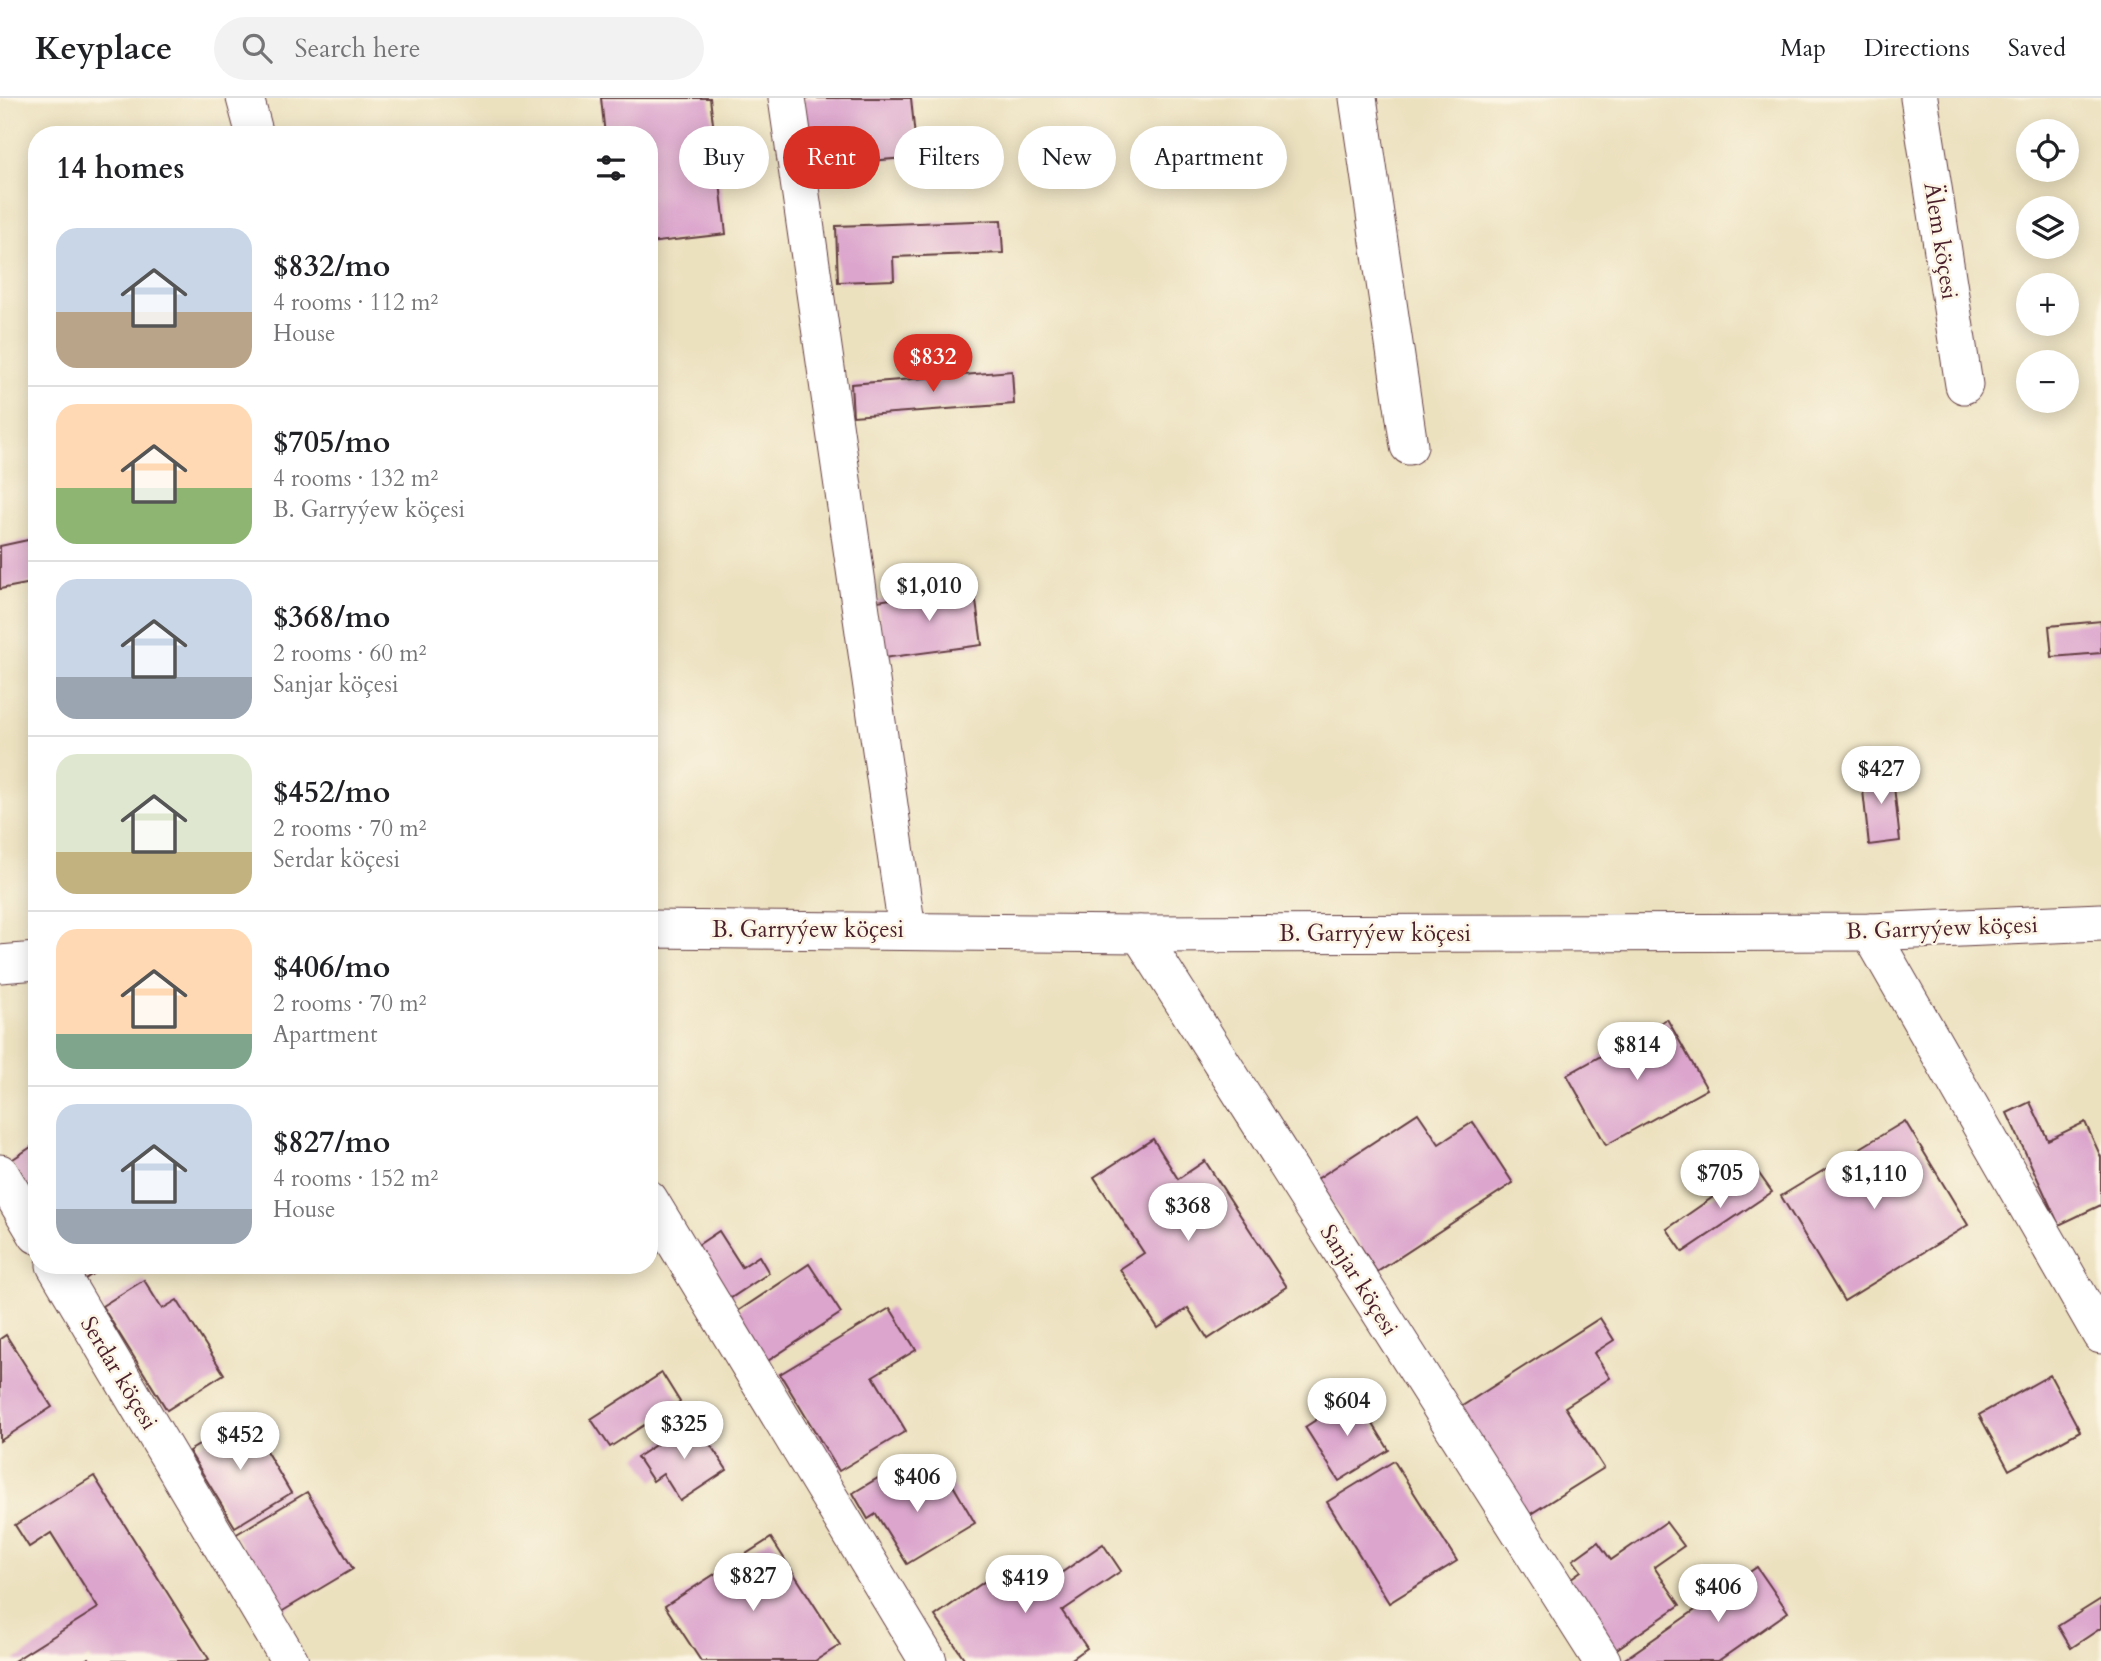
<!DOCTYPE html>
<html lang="en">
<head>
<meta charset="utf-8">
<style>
	:root { --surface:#fff; --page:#f2f2f2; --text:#202124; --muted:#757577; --line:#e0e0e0; --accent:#d93025 }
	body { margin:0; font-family:Cardo,serif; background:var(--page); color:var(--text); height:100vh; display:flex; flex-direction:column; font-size:26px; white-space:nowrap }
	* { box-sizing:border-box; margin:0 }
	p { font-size:23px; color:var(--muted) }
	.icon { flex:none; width:38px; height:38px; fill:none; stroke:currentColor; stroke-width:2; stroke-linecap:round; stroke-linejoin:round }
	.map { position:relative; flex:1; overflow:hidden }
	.panel { position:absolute; left:28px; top:28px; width:630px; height:1148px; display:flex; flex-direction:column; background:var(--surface); border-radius:28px; box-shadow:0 4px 18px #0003 }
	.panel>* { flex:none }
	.banner { position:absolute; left:679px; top:28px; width:665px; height:63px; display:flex; gap:14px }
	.fabs { position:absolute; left:2016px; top:21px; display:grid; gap:14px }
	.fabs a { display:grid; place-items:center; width:63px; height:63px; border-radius:50%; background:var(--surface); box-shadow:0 4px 18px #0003; font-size:35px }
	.price { position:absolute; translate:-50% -60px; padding:0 16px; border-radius:24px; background:#fff; color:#222; font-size:23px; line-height:46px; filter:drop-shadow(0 2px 4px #0008) }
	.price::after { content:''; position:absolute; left:50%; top:42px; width:21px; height:16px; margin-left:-10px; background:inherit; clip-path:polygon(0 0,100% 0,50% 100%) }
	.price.selected { background:var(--accent); color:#fff }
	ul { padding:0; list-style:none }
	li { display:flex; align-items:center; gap:21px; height:175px; padding:0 28px }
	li+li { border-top:2px solid var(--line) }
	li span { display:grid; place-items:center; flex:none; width:196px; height:140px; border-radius:21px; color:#555 }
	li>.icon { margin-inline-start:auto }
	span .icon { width:84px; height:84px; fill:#fffc; stroke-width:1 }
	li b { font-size:30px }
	h2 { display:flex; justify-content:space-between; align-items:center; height:84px; padding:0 28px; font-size:30px }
	.pill { padding:0 24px; border-radius:32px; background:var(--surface); box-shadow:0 4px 18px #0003; font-size:24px; line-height:63px }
	.pill.selected { background:var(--accent); color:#fff }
	header { display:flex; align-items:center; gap:42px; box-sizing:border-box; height:98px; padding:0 35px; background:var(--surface); border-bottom:2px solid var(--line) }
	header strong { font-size:33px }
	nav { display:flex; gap:38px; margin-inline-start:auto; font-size:24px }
	.search { width:490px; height:63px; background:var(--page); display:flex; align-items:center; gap:18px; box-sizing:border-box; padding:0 24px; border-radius:38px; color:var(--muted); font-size:26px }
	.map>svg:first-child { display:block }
	.building { fill:#dca5cd }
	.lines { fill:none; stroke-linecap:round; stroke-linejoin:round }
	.street-casing { stroke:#623c41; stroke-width:39 }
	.street { stroke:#fff; stroke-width:37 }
	.labels { text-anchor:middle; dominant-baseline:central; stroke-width:5; stroke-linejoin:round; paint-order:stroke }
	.street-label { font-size:23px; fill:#4a1f2b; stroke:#fcf5e5 }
</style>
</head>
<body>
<header>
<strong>Keyplace</strong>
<div class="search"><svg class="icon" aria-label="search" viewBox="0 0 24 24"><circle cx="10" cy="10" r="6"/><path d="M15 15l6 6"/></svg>Search here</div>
<nav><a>Map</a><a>Directions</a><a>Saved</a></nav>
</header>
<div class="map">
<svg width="2101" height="1563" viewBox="0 0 2101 1563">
	<rect width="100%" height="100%" fill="#fcf5e5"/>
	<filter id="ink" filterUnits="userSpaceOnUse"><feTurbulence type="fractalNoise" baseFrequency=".0143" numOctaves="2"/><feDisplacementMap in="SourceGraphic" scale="14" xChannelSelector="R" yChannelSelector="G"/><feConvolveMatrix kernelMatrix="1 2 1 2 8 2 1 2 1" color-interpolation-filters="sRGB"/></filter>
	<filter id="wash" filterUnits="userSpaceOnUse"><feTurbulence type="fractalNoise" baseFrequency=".00686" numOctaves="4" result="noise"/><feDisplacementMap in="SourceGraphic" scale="28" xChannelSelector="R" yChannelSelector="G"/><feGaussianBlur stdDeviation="1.57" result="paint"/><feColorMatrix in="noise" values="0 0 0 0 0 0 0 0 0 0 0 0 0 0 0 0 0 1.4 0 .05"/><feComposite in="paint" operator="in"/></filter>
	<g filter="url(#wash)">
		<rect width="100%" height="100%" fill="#ece1bf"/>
		<g id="blocks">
			<!-- building -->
			<g class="building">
				<path d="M 601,0 L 710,0 L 726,136 L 649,145 L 649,37 L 605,37 Z"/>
				<path d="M 803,0 L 911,0 L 917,59 L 810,68 Z"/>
				<path d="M 1001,122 L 1003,155 L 893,159 L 894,182 L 838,184 L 836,128 Z"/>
				<path d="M 1012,273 L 1014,306 L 853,318 L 851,286 Z"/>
				<path d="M 37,440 L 37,484 L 0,491 L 0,448 Z"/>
				<path d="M 974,489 L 982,547 L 884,560 L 877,503 Z"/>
				<path d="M 2101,523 L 2101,555 L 2052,559 L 2049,528 Z"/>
				<path d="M 1892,670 L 1900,743 L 1869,747 L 1861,674 Z"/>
				<path d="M 1667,921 L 1707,991 L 1606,1047 L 1567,977 Z"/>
				<path d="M 2030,1004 L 2048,1042 L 2085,1024 L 2101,1059 L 2101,1107 L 2059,1127 L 2007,1015 Z"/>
				<path d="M 1418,1015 L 1439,1046 L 1473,1024 L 1513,1085 L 1377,1174 L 1317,1081 Z"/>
				<path d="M 1905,1023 L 1968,1127 L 1844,1203 L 1781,1098 Z"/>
				<path d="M 1153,1041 L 1178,1081 L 1205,1063 L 1287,1189 L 1208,1241 L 1188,1210 L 1158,1230 L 1120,1171 L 1144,1155 L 1094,1079 Z"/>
				<path d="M 37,1045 L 37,1105 L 10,1063 Z"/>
				<path d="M 1755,1070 L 1772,1094 L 1683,1154 L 1667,1131 Z"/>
				<path d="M 719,1133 L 742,1169 L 759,1158 L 769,1175 L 728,1202 L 695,1149 Z"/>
				<path d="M 809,1166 L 841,1215 L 763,1266 L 732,1217 Z"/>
				<path d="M 76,1167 L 106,1167 L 85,1181 Z"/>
				<path d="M 144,1182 L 162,1211 L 177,1202 L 224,1276 L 167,1312 L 102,1208 Z"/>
				<path d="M 890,1210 L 916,1252 L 873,1278 L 906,1333 L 839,1373 L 780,1276 Z"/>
				<path d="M 1600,1220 L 1614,1242 L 1594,1255 L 1610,1280 L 1565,1309 L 1604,1370 L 1524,1420 L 1456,1312 Z"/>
				<path d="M 6,1237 L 52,1309 L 0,1343 L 0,1241 Z"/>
				<path d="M 662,1275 L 680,1304 L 610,1349 L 591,1321 Z"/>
				<path d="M 2050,1277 L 2080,1333 L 2009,1372 L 1979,1317 Z"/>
				<path d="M 1355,1297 L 1389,1352 L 1339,1383 L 1305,1329 Z"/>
				<path d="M 246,1319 L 291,1395 L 235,1429 L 189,1353 Z"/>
				<path d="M 694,1322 L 727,1372 L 680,1403 L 663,1376 L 653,1383 L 637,1359 Z"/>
				<path d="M 1394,1363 L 1457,1463 L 1389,1505 L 1327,1404 Z"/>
				<path d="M 944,1372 L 975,1425 L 907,1466 L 876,1416 L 868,1421 L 853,1395 L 883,1377 L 896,1400 Z"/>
				<path d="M 94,1378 L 209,1561 L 205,1563 L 91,1563 L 89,1560 L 83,1563 L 14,1563 L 98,1510 L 51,1435 L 29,1449 L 15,1427 Z"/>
				<path d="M 307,1394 L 353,1471 L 281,1514 L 235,1437 Z"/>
				<path d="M 1666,1424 L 1684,1448 L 1654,1469 L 1680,1507 L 1608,1557 L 1560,1488 L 1581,1473 L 1573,1462 L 1598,1444 L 1611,1462 Z"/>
				<path d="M 771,1440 L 840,1547 L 815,1563 L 701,1563 L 665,1508 Z"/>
				<path d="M 1103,1446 L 1121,1473 L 1062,1513 L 1087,1550 L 1069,1563 L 966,1563 L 935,1518 L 994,1477 L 1006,1495 L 1030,1479 L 1038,1491 Z"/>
				<path d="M 1757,1469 L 1788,1514 L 1718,1563 L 1622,1563 Z"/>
				<path d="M 2101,1501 L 2101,1530 L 2071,1550 L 2058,1528 Z"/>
			</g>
		</g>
	</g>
	<g filter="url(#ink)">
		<use href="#blocks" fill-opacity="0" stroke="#623c41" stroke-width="2"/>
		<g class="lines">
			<!-- street casing -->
			<g class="street-casing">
				<g id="street">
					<path d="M 245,0 L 255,37"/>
					<path d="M 787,0 L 907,832"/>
					<path d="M 1358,0 L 1409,348"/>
					<path d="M 1919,0 L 1964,287"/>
					<path d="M 649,831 L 1140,836 L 1870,834 L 2101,824"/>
					<path d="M 1870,834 L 2101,1237"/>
					<path d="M 1140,836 L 1602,1563"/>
					<path d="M 0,866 L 37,863"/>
					<path d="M 0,1075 L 37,1137"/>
					<path d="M 649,1101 L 928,1563"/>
					<path d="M 55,1167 L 290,1563"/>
				</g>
			</g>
			<!-- street -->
			<use href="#street" class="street"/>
		</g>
	</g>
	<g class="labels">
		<!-- street labels -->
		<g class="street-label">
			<text transform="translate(1941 143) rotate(81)">Älem köçesi</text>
			<text transform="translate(1942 830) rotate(-2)">B. Garryýew köçesi</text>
			<text x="808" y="831">B. Garryýew köçesi</text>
			<text x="1375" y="835">B. Garryýew köçesi</text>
			<text transform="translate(1359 1182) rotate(58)">Sanjar köçesi</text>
			<text transform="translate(119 1275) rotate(59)">Serdar köçesi</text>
		</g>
	</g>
</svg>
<div class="fabs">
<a><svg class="icon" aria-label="locate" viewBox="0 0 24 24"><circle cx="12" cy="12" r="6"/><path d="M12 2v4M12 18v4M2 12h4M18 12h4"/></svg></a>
<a><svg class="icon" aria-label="layers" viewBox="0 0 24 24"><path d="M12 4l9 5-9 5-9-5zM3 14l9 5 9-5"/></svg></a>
<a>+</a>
<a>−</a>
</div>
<b class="price selected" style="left:933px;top:296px">$832</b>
<b class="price" style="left:929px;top:525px">$1,010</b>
<b class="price" style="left:1881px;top:708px">$427</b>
<b class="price" style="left:1637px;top:984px">$814</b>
<b class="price" style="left:1720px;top:1112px">$705</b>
<b class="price" style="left:1874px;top:1113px">$1,110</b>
<b class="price" style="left:1188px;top:1145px">$368</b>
<b class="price" style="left:1347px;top:1340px">$604</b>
<b class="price" style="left:684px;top:1363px">$325</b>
<b class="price" style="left:240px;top:1374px">$452</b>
<b class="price" style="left:917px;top:1416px">$406</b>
<b class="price" style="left:753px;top:1515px">$827</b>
<b class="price" style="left:1025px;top:1517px">$419</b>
<b class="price" style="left:1718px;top:1526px">$406</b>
<div class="banner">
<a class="pill">Buy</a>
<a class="pill selected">Rent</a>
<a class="pill">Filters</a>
<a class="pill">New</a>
<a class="pill">Apartment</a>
</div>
<section class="panel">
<h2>14 homes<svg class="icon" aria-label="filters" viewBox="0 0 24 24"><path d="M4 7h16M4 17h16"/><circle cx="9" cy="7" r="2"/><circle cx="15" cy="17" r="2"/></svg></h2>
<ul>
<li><span style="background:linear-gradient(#c9d6e8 60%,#b9a48a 0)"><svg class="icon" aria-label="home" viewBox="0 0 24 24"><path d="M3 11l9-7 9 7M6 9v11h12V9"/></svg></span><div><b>$832/mo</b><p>4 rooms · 112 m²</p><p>House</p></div></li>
<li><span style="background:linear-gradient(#ffd9b3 60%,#8fb573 0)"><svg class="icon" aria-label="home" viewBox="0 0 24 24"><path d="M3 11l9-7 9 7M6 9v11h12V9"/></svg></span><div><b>$705/mo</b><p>4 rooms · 132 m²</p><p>B. Garryýew köçesi</p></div></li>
<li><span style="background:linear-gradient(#c9d6e8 70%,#9aa5b1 0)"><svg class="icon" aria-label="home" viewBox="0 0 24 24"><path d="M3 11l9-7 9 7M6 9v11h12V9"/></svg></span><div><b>$368/mo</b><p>2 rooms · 60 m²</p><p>Sanjar köçesi</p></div></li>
<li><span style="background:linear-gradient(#dfe7d0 70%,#c2b280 0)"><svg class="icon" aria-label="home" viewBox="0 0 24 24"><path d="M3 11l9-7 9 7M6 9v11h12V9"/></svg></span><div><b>$452/mo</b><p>2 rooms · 70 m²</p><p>Serdar köçesi</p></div></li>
<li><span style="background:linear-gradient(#ffd9b3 75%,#7fa58c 0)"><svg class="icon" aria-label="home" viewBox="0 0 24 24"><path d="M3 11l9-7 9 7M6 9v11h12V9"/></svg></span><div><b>$406/mo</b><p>2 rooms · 70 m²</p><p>Apartment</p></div></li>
<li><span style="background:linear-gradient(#c9d6e8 75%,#9aa5b1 0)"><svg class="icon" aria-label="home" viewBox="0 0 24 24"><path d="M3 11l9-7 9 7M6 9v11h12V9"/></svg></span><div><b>$827/mo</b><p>4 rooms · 152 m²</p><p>House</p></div></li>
</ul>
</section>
</div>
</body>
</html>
